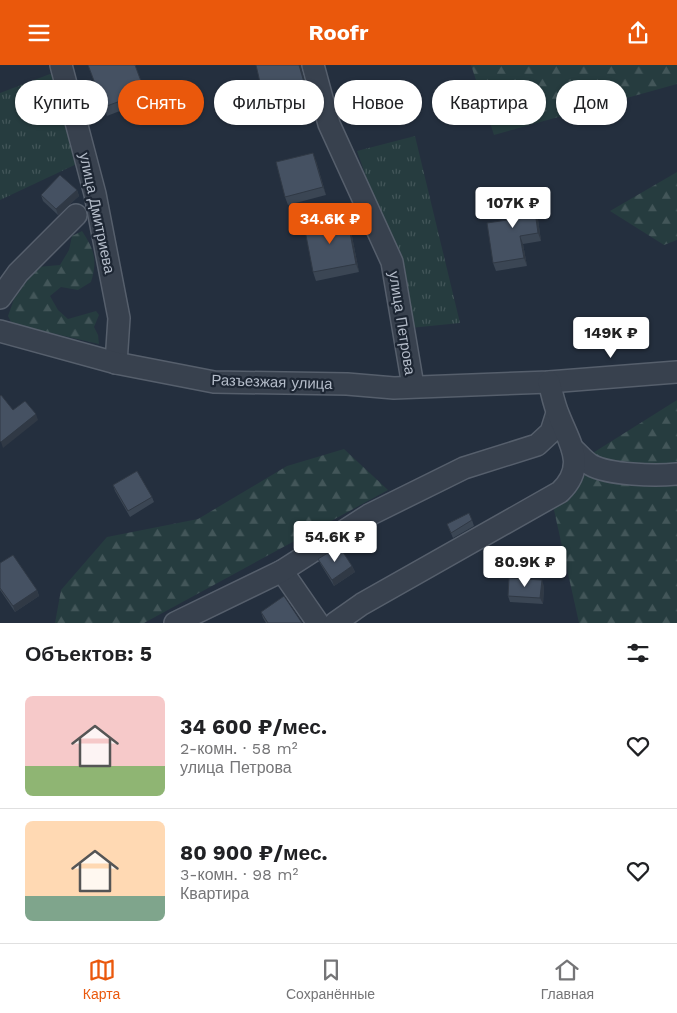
<!DOCTYPE html>
<html lang="ru">
<head>
<meta charset="utf-8">
<style>
	:root { --surface:#fff; --page:#f6f6f6; --text:#202124; --muted:#757577; --line:#e0e0e0; --accent:#ea580c }
	body { margin:0; font-family:"Work Sans",sans-serif; background:var(--page); color:var(--text); height:100vh; display:flex; flex-direction:column; font-size:19px; white-space:nowrap }
	* { box-sizing:border-box; margin:0 }
	p { font-size:16px; color:var(--muted) }
	.icon { flex:none; width:28px; height:28px; fill:none; stroke:currentColor; stroke-width:2; stroke-linecap:round; stroke-linejoin:round }
	.map { position:relative; height:558px; overflow:hidden }
	.panel { display:flex; flex-direction:column; background:var(--surface); flex:1 }
	.panel>* { flex:none }
	.guide { position:absolute; left:15px; top:15px; width:648px; height:45px; display:flex; gap:10px }
	.price { position:absolute; translate:-50% -42px; padding:0 11px; border-radius:5px; background:#fff; color:#222; font-size:16px; line-height:32px; filter:drop-shadow(0 1px 2px #0008) }
	.price::after { content:''; position:absolute; left:50%; top:30px; width:15px; height:11px; margin-left:-8px; background:inherit; clip-path:polygon(0 0,100% 0,50% 100%) }
	.price.on { background:var(--accent); color:#fff }
	ul { padding:0; list-style:none }
	li { display:flex; align-items:center; gap:15px; height:125px; padding:0 25px }
	li+li { border-top:1px solid var(--line) }
	li span { display:grid; place-items:center; flex:none; width:140px; height:100px; border-radius:8px; color:#555 }
	li>.icon { margin-inline-start:auto }
	span .icon { width:60px; height:60px; fill:#fffc; stroke-width:1 }
	li b { font-size:21px }
	h2 { display:flex; justify-content:space-between; align-items:center; height:60px; padding:0 25px; font-size:21px }
	.pill { padding:0 18px; border-radius:22px; background:var(--surface); box-shadow:0 1px 4px #0004; font-size:18px; line-height:45px }
	.pill.on { background:var(--accent); color:#fff }
	header { display:flex; justify-content:space-between; align-items:center; height:65px; padding:0 25px; background:var(--accent); color:#fff; font-size:22px; font-weight:700 }
	.tab-bar { display:flex; justify-content:space-around; align-items:center; height:70px; border-top:1px solid var(--line); background:var(--surface); font-size:14px; color:var(--muted) }
	.tab-bar a { display:grid; justify-items:center; gap:2px }
	.tab-bar .on { color:var(--accent) }
	.map>svg:first-child { display:block }
	.grass { fill:url(#grass-tufts) }
	.forest { fill:url(#forest-firs) }
	.lines { fill:none; stroke-linecap:round; stroke-linejoin:round }
	.minor-casing { stroke:#565f6c; stroke-width:24 }
	.minor { stroke:#38414e; stroke-width:21 }
	.wall { fill:#3b4654 }
	.shaded-wall { fill:#303945 }
	.building { fill:#455162; stroke:#303945 }
	.labels { text-anchor:middle; dominant-baseline:central; stroke-width:4.5; stroke-linejoin:round; paint-order:stroke }
	.street-label { font-size:15px; fill:#b4bcc9; stroke:#1d2633 }
</style>
</head>
<body>
<header><svg class="icon" aria-label="menu" viewBox="0 0 24 24"><path d="M4 6h16M4 12h16M4 18h16"/></svg>Roofr<svg class="icon" aria-label="share" viewBox="0 0 24 24"><path d="M12 15V3M7 8l5-5 5 5M5 13v7h14v-7"/></svg></header>
<div class="map">
<svg width="677" height="558" viewBox="0 0 677 558">
	<defs>
		<pattern id="grass-tufts" width="24" height="20" patternUnits="userSpaceOnUse" patternTransform="scale(1.25)"><rect width="24" height="20" fill="#263c3f"/><path d="M3 7l-1-3M5 7V3M7 7l1-3M15 17l-1-3M17 17v-4M19 17l1-3" fill="none" stroke="#435659"/></pattern>
		<pattern id="forest-firs" width="22" height="20" patternUnits="userSpaceOnUse" patternTransform="scale(1.25)"><rect width="22" height="20" fill="#263c3f"/><path d="M5 1l3.5 6h-7zM16 11l3.5 6h-7z" fill="#435659"/></pattern>
	</defs>
	<rect width="100%" height="100%" fill="#242f3e"/>
	<!-- grass -->
	<g class="grass">
		<path d="M 50,9 L 56,10 L 81,97 L 0,135 L 0,28 Z"/>
		<path d="M 415,71 L 460,258 L 410,263 L 401,211 L 357,86 Z"/>
	</g>
	<!-- forest -->
	<g class="forest">
		<path d="M 471,0 L 677,0 L 677,19 L 494,70 Z"/>
		<path d="M 677,107 L 677,175 L 664,180 L 610,146 Z"/>
		<path d="M 82,166 C 94,184 98,195 91,217 L 78,225 L 61,222 L 50,231 L 58,245 L 68,254 L 96,246 L 99,250 L 94,262 L 98,270 L 99,279 L 12,259 L 8,251 L 14,234 L 37,202 L 60,200 L 69,185 L 72,171 Z"/>
		<path d="M 677,335 L 677,558 L 579,558 L 550,427 L 588,391 Z"/>
		<path d="M 344,384 L 388,425 L 144,558 L 55,558 L 61,525 L 107,472 L 198,454 L 287,401 Z"/>
	</g>
	<g class="lines">
		<!-- minor casing -->
		<g class="minor-casing">
			<g id="minor">
				<path d="M 61,0 L 95,129 L 119,253 L 116,298"/>
				<path d="M 313,0 L 329,59 L 392,197 L 413,321"/>
				<path d="M 0,233 L 18,208 L 76,150"/>
				<path d="M 0,266 L 116,298 L 214,317 L 347,319 L 394,323 L 549,317 L 677,307"/>
				<path d="M 573,384 C 579,389 584,396 591,400 C 609,410 655,411 677,409"/>
				<path d="M 282,506 L 318,558"/>
				<path d="M 175,558 L 282,506 L 369,450 L 464,403 L 537,380 L 551,367 L 557,348"/>
				<path d="M 335,558 L 362,539 L 560,427 C 587,401 570,379 559,351 C 554,340 552,328 549,317"/>
			</g>
		</g>
		<!-- minor -->
		<use href="#minor" class="minor"/>
	</g>
	<!-- wall -->
	<g class="wall">
		<path d="M 88,0 L 135,0 L 148,35 L 107,51 Z"/>
		<path d="M 301,3 L 313,47 L 270,56 L 267,48 Z"/>
		<path d="M 452,18 L 463,48 L 445,54 L 434,25 Z"/>
		<path d="M 316,96 L 326,130 L 288,140 L 285,132 Z"/>
		<path d="M 77,125 L 79,131 L 58,150 L 43,136 L 41,130 Z"/>
		<path d="M 532,125 L 535,133 L 541,176 L 523,179 L 527,201 L 496,206 L 493,198 L 514,154 Z"/>
		<path d="M 347,152 L 350,161 L 359,207 L 316,216 L 313,207 Z"/>
		<path d="M 113,420 L 152,432 L 154,437 L 130,452 L 115,426 Z"/>
		<path d="M 472,455 L 474,461 L 453,473 L 447,459 Z"/>
		<path d="M 318,494 L 352,501 L 355,507 L 334,521 L 321,500 Z"/>
		<path d="M 0,498 L 37,525 L 39,531 L 15,547 L 0,525 Z"/>
		<path d="M 544,521 L 543,539 L 510,537 L 508,531 Z"/>
		<path d="M 261,547 L 302,558 L 266,558 L 263,553 Z"/>
	</g>
	<!-- shaded-wall -->
	<g class="shaded-wall">
		<path d="M 299,0 L 301,0 L 301,3 L 313,47 Z"/>
		<path d="M 313,88 L 316,96 L 326,130 L 323,122 Z"/>
		<path d="M 77,125 L 79,131 L 58,150 L 56,144 Z"/>
		<path d="M 532,125 L 535,133 L 541,176 L 538,168 Z"/>
		<path d="M 347,152 L 350,161 L 359,207 L 356,199 Z"/>
		<path d="M 520,171 L 523,179 L 527,201 L 524,193 Z"/>
		<path d="M 36,349 L 38,355 L 3,383 L 1,377 Z"/>
		<path d="M 352,501 L 355,507 L 334,521 L 332,515 Z"/>
		<path d="M 542,515 L 544,521 L 543,539 L 540,533 Z"/>
		<path d="M 37,525 L 39,531 L 15,547 L 13,541 Z"/>
	</g>
	<!-- building -->
	<g class="building">
		<path d="M 88,0 L 135,0 L 145,27 L 104,42 Z"/>
		<path d="M 256,0 L 299,0 L 310,38 L 267,48 Z"/>
		<path d="M 452,18 L 461,42 L 443,48 L 434,25 Z"/>
		<path d="M 313,88 L 323,122 L 285,132 L 276,97 Z"/>
		<path d="M 60,110 L 77,125 L 56,144 L 41,130 Z"/>
		<path d="M 532,125 L 538,168 L 520,171 L 524,193 L 493,198 L 487,158 L 514,154 L 510,128 Z"/>
		<path d="M 347,152 L 356,199 L 313,207 L 304,160 Z"/>
		<path d="M 1,330 L 13,345 L 25,336 L 36,349 L 1,377 L 0,376 L 0,331 Z"/>
		<path d="M 137,406 L 152,432 L 128,446 L 113,420 Z"/>
		<path d="M 469,448 L 472,455 L 451,468 L 447,459 Z"/>
		<path d="M 339,481 L 352,501 L 332,515 L 318,494 Z"/>
		<path d="M 13,490 L 37,525 L 13,541 L 0,523 L 0,498 Z"/>
		<path d="M 509,513 L 542,515 L 540,533 L 508,531 Z"/>
		<path d="M 284,531 L 302,558 L 268,558 L 261,547 Z"/>
	</g>
	<g class="labels">
		<!-- street labels -->
		<g class="street-label">
			<text transform="translate(97 148) rotate(78)">улица Дмитриева</text>
			<text transform="translate(402 258) rotate(81)">улица Петрова</text>
			<text transform="translate(272 317) rotate(2)">Разъезжая улица</text>
		</g>
	</g>
</svg>
<b class="price" style="left:513px;top:164px">107K ₽</b>
<b class="price on" style="left:330px;top:180px">34.6K ₽</b>
<b class="price" style="left:611px;top:294px">149K ₽</b>
<b class="price" style="left:335px;top:498px">54.6K ₽</b>
<b class="price" style="left:525px;top:523px">80.9K ₽</b>
<div class="guide">
<a class="pill">Купить</a>
<a class="pill on">Снять</a>
<a class="pill">Фильтры</a>
<a class="pill">Новое</a>
<a class="pill">Квартира</a>
<a class="pill">Дом</a>
</div>
</div>
<section class="panel">
<h2>Объектов: 5<svg class="icon" aria-label="filters" viewBox="0 0 24 24"><path d="M4 7h16M4 17h16"/><circle cx="9" cy="7" r="2"/><circle cx="15" cy="17" r="2"/></svg></h2>
<ul>
<li><span style="background:linear-gradient(#f6c9c9 70%,#8fb573 0)"><svg class="icon" aria-label="home" viewBox="0 0 24 24"><path d="M3 11l9-7 9 7M6 9v11h12V9"/></svg></span><div><b>34 600 ₽/мес.</b><p>2-комн. · 58 m²</p><p>улица Петрова</p></div><svg class="icon" aria-label="heart" viewBox="0 0 24 24"><path d="M12 20l-8-8c-3-5 5-10 8-4 3-6 11-1 8 4z"/></svg></li>
<li><span style="background:linear-gradient(#ffd9b3 75%,#7fa58c 0)"><svg class="icon" aria-label="home" viewBox="0 0 24 24"><path d="M3 11l9-7 9 7M6 9v11h12V9"/></svg></span><div><b>80 900 ₽/мес.</b><p>3-комн. · 98 m²</p><p>Квартира</p></div><svg class="icon" aria-label="heart" viewBox="0 0 24 24"><path d="M12 20l-8-8c-3-5 5-10 8-4 3-6 11-1 8 4z"/></svg></li>
</ul>
</section>
<nav class="tab-bar">
<a class="on"><svg class="icon" aria-label="map" viewBox="0 0 24 24"><path d="M3 6l6-2 6 2 6-2v14l-6 2-6-2-6 2zM9 4v14M15 6v14"/></svg>Карта</a>
<a><svg class="icon" aria-label="saved" viewBox="0 0 24 24"><path d="M7 4h10v16l-5-4-5 4z"/></svg>Сохранённые</a>
<a><svg class="icon" aria-label="home" viewBox="0 0 24 24"><path d="M3 11l9-7 9 7M6 9v11h12V9"/></svg>Главная</a>
</nav>
</body>
</html>
